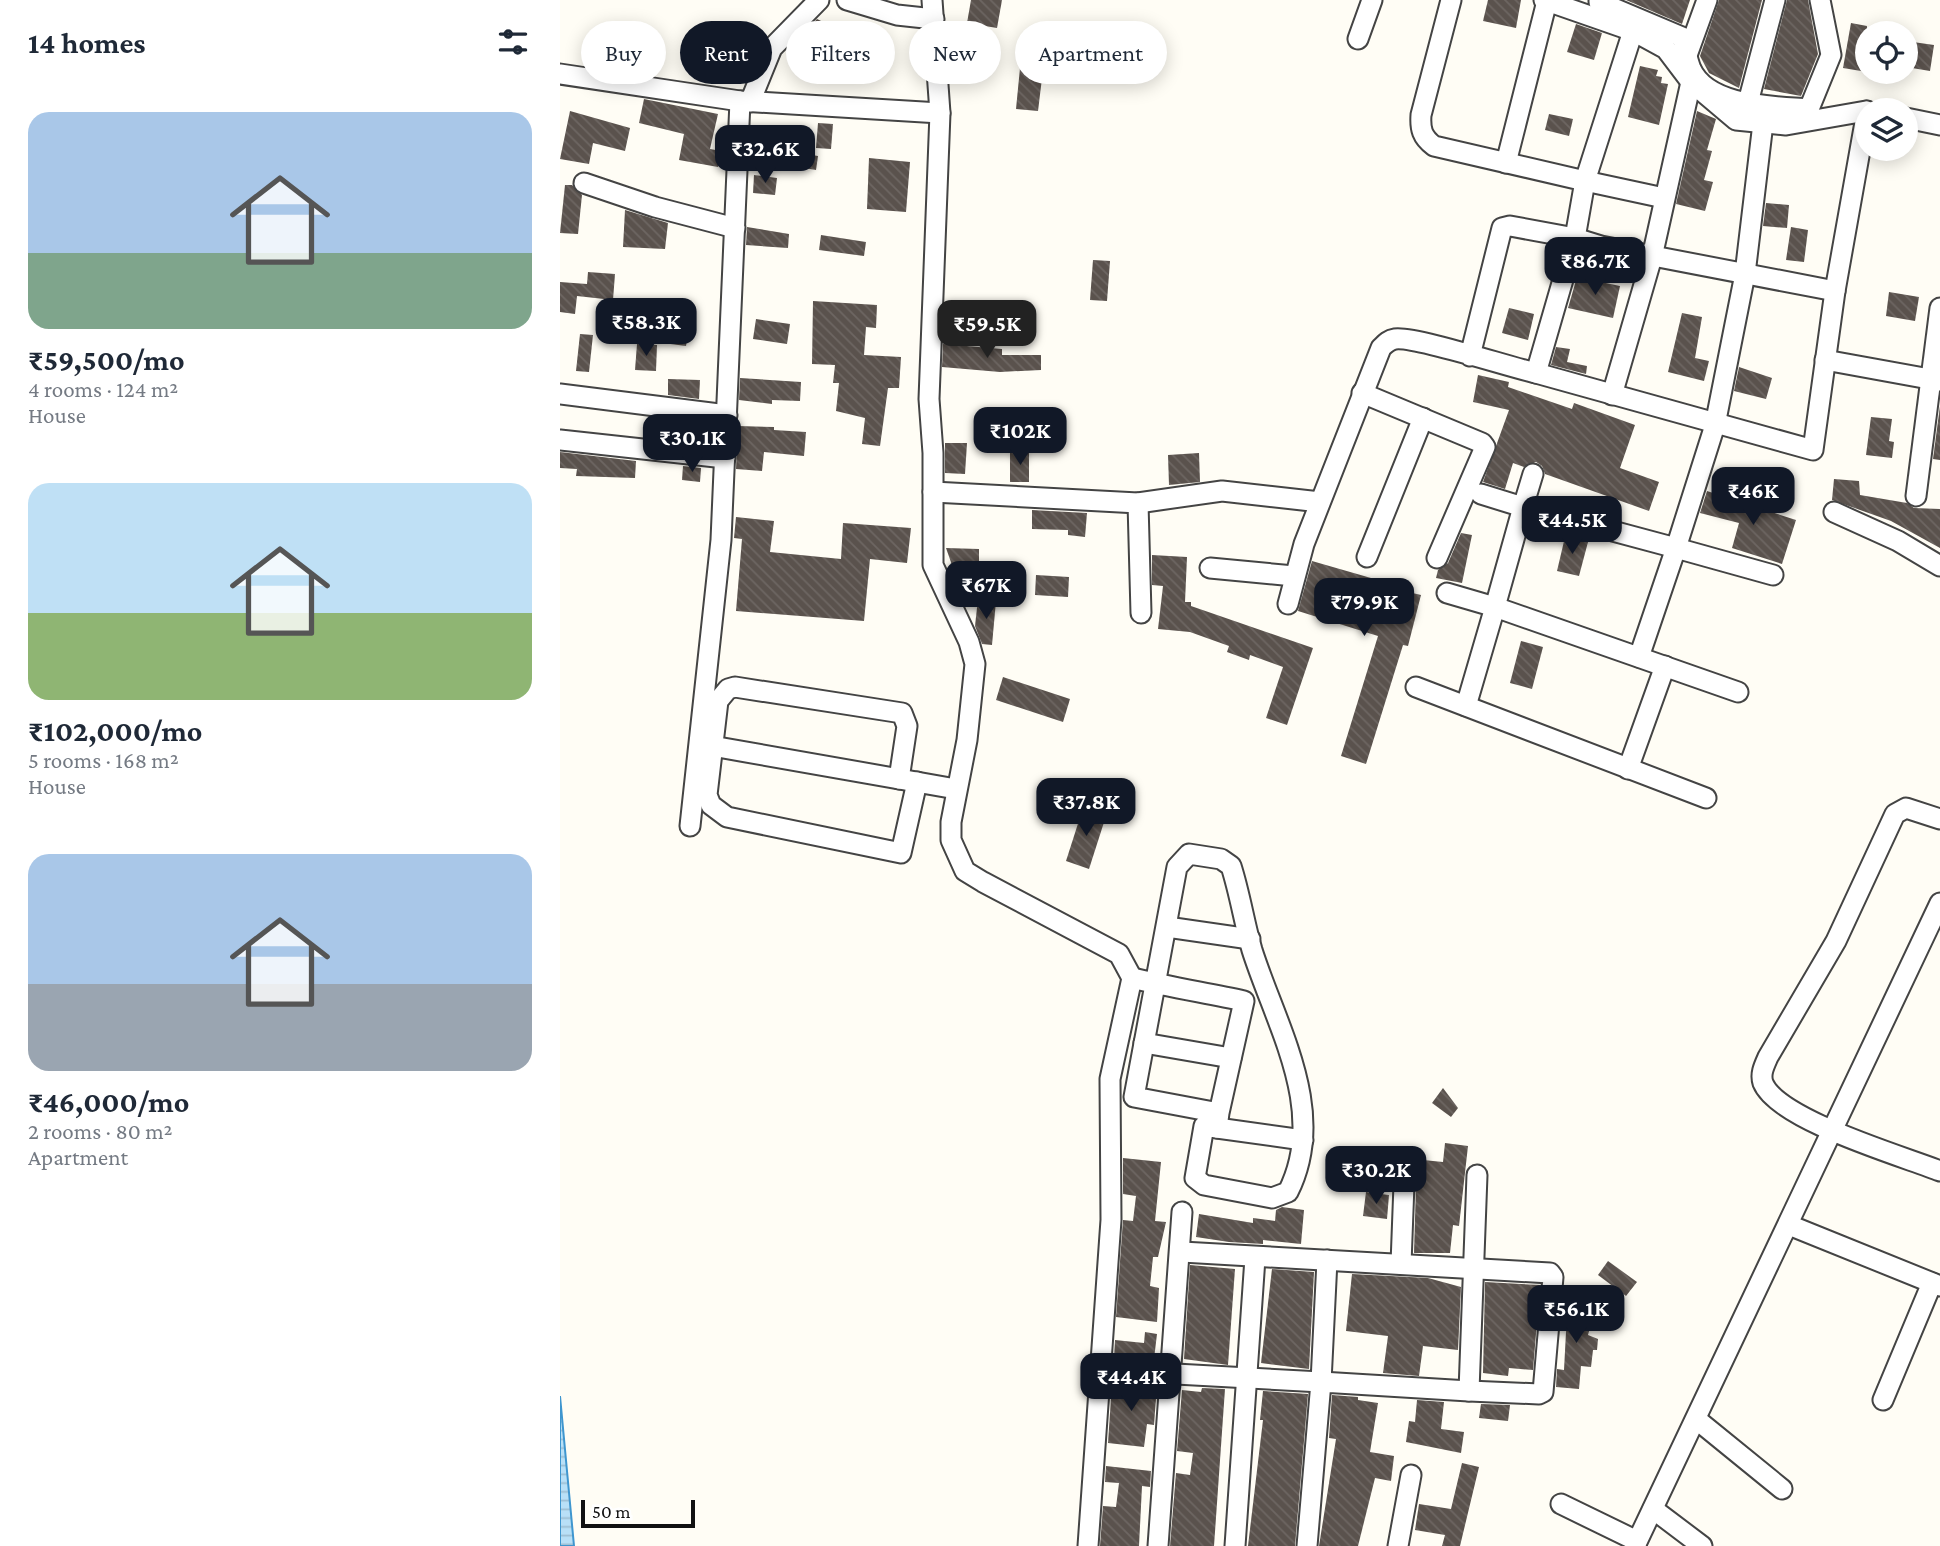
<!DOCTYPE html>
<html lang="en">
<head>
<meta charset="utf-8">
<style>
	:root { --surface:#fff; --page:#f2f2f3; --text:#1f2937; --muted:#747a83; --accent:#111827 }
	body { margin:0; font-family:"Crimson Pro",serif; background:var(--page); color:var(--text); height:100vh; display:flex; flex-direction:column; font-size:26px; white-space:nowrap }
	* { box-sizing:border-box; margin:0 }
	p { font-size:23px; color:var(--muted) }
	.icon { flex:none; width:38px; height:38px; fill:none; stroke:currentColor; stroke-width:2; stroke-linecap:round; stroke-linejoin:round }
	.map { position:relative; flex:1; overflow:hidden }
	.panel { display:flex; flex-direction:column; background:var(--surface); width:560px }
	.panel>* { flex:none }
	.banner { position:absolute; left:21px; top:21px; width:665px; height:63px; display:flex; gap:14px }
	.tools { position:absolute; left:1295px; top:21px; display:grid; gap:14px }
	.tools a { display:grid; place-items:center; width:63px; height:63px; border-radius:50%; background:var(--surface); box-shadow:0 4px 18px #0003; font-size:35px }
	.scale { position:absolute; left:21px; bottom:18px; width:114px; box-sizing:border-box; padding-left:7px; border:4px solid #111; border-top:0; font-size:19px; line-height:24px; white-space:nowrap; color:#111; -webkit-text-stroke:5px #fff; paint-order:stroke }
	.price { position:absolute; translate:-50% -60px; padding:0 16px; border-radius:14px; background:var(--accent); color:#fff; font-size:23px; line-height:46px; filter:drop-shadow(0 2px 4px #0008) }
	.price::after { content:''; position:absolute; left:50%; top:42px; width:21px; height:16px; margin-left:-10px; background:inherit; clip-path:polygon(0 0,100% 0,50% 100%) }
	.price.active { background:#222; color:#fff }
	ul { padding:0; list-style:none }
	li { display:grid; align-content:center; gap:14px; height:371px; padding:0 28px }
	li span { display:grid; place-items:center; height:217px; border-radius:21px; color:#555 }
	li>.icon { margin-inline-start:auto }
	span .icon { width:126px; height:126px; fill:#fffc; stroke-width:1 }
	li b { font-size:30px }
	h2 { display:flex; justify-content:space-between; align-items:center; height:84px; padding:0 28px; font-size:30px }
	.pill { padding:0 24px; border-radius:32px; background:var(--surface); box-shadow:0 4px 18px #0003; font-size:24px; line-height:63px }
	.pill.active { background:var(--accent); color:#fff }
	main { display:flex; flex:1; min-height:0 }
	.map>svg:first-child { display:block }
	.water { fill:url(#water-rules); stroke:#3f96cf; stroke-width:2 }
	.building { fill:url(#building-back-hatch) }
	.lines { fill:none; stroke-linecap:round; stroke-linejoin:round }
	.minor-casing { stroke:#444; stroke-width:23 }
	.minor { stroke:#fff; stroke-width:19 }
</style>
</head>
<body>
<main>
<section class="panel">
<h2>14 homes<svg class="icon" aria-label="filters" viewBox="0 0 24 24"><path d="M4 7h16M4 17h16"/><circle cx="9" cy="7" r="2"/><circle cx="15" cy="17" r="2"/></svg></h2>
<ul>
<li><span style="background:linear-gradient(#a9c7e8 65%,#7fa58c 0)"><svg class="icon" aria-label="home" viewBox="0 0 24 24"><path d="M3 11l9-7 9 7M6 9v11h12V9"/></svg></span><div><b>₹59,500/mo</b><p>4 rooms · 124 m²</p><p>House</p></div></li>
<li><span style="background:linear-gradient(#bfe0f5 60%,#8fb573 0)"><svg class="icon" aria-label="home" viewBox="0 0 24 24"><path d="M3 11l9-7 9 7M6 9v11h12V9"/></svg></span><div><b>₹102,000/mo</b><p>5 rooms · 168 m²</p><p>House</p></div></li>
<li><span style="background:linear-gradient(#a9c7e8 60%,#9aa5b1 0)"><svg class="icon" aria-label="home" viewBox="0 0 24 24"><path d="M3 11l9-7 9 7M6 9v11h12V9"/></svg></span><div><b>₹46,000/mo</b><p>2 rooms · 80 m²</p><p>Apartment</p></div></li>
</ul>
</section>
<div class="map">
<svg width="1380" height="1546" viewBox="0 0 1380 1546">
	<defs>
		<pattern id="water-rules" width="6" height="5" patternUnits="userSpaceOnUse" patternTransform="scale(1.75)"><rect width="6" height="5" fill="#b9e0f7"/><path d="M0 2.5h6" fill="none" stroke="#9ebfd3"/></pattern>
		<pattern id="building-back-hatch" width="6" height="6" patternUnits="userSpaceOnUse" patternTransform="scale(1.75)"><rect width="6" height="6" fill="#5a524d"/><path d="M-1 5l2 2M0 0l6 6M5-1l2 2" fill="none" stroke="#6d6662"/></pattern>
	</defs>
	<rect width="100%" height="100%" fill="#fffdf5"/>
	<!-- water -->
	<path class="water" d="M 0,1396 L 14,1546 L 0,1546 Z"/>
	<!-- building -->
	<g class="building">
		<path d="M 411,0 L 442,0 L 437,28 L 407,23 Z"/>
		<path d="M 928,0 L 961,0 L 956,28 L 923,21 Z"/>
		<path d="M 1066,0 L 1130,0 L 1122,24 Z"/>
		<path d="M 1159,0 L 1202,0 L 1179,88 L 1149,73 L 1140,56 Z"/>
		<path d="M 1227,0 L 1248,0 L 1258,54 L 1241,96 L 1204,89 Z"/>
		<path d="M 257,19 L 282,31 L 271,54 L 239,38 Z"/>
		<path d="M 1291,23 L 1307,26 L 1307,72 L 1283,68 Z"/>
		<path d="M 1016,24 L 1042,33 L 1034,60 L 1007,52 Z"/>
		<path d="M 164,38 L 181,40 L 177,80 L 160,78 Z"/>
		<path d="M 1346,41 L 1374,45 L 1370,71 L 1346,67 Z"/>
		<path d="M 1080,66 L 1098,70 L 1096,76 L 1102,77 L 1101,83 L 1108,84 L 1099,125 L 1068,117 Z"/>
		<path d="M 460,68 L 483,70 L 478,111 L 456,109 Z"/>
		<path d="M 84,99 L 158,114 L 150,149 L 161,151 L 158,167 L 119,160 L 124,134 L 79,123 Z"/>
		<path d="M 10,111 L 70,128 L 65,151 L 33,143 L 29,164 L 0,159 Z"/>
		<path d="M 1137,111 L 1156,119 L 1147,150 L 1152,151 L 1144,180 L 1153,182 L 1145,211 L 1116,204 Z"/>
		<path d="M 989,114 L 1013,119 L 1009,136 L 985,130 Z"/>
		<path d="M 258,123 L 273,124 L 271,149 L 256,148 Z"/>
		<path d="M 240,153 L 258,156 L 256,170 L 238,167 Z"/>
		<path d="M 309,158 L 350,162 L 346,212 L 307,209 Z"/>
		<path d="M 194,175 L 217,178 L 215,195 L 193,193 Z"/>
		<path d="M 5,185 L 12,185 L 22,195 L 18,234 L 0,233 Z"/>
		<path d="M 1206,203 L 1229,205 L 1227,228 L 1203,226 Z"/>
		<path d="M 65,210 L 108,223 L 105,249 L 63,247 Z"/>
		<path d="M 187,227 L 229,234 L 228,248 L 186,245 Z"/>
		<path d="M 1231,227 L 1248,230 L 1244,262 L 1226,260 Z"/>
		<path d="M 261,235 L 306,242 L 304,256 L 259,250 Z"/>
		<path d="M 533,260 L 550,261 L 547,301 L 530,300 Z"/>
		<path d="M 28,272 L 55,274 L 53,300 L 17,296 L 15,314 L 0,312 L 0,282 L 27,284 Z"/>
		<path d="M 1017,277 L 1060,286 L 1053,318 L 1008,308 Z"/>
		<path d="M 1329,292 L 1359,297 L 1355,321 L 1326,316 Z"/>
		<path d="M 253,301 L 317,305 L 316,328 L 306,327 L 304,355 L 341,357 L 339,388 L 328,388 L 320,446 L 302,444 L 305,418 L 276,411 L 279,383 L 273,383 L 275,365 L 252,364 Z"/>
		<path d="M 949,308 L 974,314 L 968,340 L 942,333 Z"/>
		<path d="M 1122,313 L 1142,317 L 1135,358 L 1149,361 L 1144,381 L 1108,372 Z"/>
		<path d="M 196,319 L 230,324 L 227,344 L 193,339 Z"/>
		<path d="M 98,324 L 129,328 L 126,346 L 95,342 Z"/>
		<path d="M 20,334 L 33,335 L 29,372 L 16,371 Z"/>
		<path d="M 77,344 L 97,345 L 96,371 L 75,370 Z"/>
		<path d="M 383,344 L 442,349 L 442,355 L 481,355 L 481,370 L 440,372 L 382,367 Z"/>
		<path d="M 996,347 L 1010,349 L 1007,362 L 1027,366 L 1026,374 L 991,365 Z"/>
		<path d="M 1179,367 L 1212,378 L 1206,399 L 1174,391 Z"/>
		<path d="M 918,375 L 949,382 L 948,387 L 1012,409 L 1014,403 L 1075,425 L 1060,468 L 1099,482 L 1089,511 L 985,474 L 982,466 L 976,462 L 964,467 L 953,463 L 945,489 L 923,482 L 949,410 L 913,402 Z"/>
		<path d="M 180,378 L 241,382 L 240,401 L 212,400 L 212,404 L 179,400 Z"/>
		<path d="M 108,379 L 140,380 L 139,399 L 108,395 Z"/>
		<path d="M 1380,406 L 1380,460 L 1373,459 Z"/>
		<path d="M 1311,417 L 1332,419 L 1329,441 L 1334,442 L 1332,458 L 1306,455 Z"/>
		<path d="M 95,424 L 141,428 L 139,443 L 93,438 Z"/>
		<path d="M 178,426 L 214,427 L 214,430 L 246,432 L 244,456 L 204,452 L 202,471 L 176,469 Z"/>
		<path d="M 385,443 L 407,443 L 405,474 L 385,473 Z"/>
		<path d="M 0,452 L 76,461 L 75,478 L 16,476 L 17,469 L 0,468 Z"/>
		<rect x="450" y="453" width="19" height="29"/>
		<path d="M 639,453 L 640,482 L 609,485 L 608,455 Z"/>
		<path d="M 123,466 L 141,468 L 140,482 L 122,480 Z"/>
		<path d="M 1274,479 L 1299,481 L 1300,495 L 1347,503 L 1354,508 L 1380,509 L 1380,548 L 1331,521 L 1272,500 Z"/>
		<path d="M 1147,491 L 1236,520 L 1222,564 L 1172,548 L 1179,523 L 1140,513 Z"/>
		<path d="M 472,510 L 527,513 L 525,537 L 508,535 L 508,530 L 472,529 Z"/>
		<path d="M 176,517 L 214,521 L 210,552 L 281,559 L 283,523 L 351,528 L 347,563 L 310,559 L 304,621 L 176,611 L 182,539 L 174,538 Z"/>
		<path d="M 901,533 L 912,535 L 902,583 L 876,578 L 878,570 L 888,563 Z"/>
		<path d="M 1005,537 L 1028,542 L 1019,576 L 997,571 Z"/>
		<path d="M 386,548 L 419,549 L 419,585 L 399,585 Z"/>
		<path d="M 592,555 L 627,557 L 625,602 L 631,602 L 631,606 L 753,648 L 727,725 L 706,718 L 723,667 L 690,655 L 689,660 L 667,652 L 669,646 L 630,632 L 598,629 L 603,586 L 592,585 Z"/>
		<path d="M 752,561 L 811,578 L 810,583 L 861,595 L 848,646 L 843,645 L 806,764 L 781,756 L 818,636 L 738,611 Z"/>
		<path d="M 476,575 L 509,577 L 508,597 L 475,595 Z"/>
		<path d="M 418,599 L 436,601 L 432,645 L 422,644 L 415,626 Z"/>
		<path d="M 961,641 L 983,647 L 972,689 L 950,683 Z"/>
		<path d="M 443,677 L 510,699 L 503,722 L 436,700 Z"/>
		<path d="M 523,808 L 546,816 L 529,869 L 506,861 Z"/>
		<path d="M 883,1088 L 898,1108 L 891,1117 L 872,1103 Z"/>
		<path d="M 885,1143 L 908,1146 L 899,1226 L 893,1225 L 890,1253 L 854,1253 L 856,1184 L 852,1174 L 853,1159 L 883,1162 Z"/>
		<path d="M 563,1158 L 601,1162 L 595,1221 L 606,1222 L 598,1257 L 593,1257 L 590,1286 L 599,1288 L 597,1322 L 556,1317 L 563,1220 L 573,1221 L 576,1196 L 563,1194 Z"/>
		<path d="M 806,1192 L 829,1195 L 827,1219 L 803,1216 Z"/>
		<path d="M 722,1207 L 744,1210 L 741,1244 L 703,1240 L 703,1244 L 669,1242 L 636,1237 L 639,1214 L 693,1223 L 693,1218 L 715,1221 L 716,1210 Z"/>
		<path d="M 1048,1261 L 1077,1282 L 1066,1296 L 1038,1275 Z"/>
		<path d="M 630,1265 L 675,1269 L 668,1365 L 624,1359 Z"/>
		<path d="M 712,1269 L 754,1272 L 749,1369 L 701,1363 Z"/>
		<path d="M 792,1274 L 868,1278 L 901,1287 L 898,1350 L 863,1346 L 859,1376 L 823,1373 L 828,1336 L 786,1331 Z"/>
		<path d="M 925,1282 L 980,1285 L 973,1370 L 949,1368 L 948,1376 L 923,1373 Z"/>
		<path d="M 1008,1294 L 1022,1296 L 1020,1309 L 1032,1320 L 1028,1335 L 1038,1339 L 1037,1350 L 1033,1350 L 1031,1367 L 1021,1366 L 1019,1389 L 996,1387 L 997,1369 L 1004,1370 Z"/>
		<path d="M 585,1332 L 597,1334 L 594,1359 L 554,1358 L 555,1340 L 584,1343 Z"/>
		<path d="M 552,1383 L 597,1385 L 594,1425 L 587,1424 L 584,1447 L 548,1443 Z"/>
		<path d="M 642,1388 L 665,1389 L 654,1546 L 610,1546 L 616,1473 L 630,1475 L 633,1453 L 617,1451 L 622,1390 L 641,1392 Z"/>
		<path d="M 703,1391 L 748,1394 L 735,1546 L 688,1546 L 703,1420 L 700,1420 Z"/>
		<path d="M 772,1395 L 798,1397 L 798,1400 L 818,1403 L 810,1452 L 834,1456 L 831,1481 L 815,1478 L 798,1546 L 759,1546 L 776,1439 L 769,1438 Z"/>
		<path d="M 857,1400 L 884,1402 L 881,1429 L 904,1432 L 901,1453 L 846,1442 L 849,1421 L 855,1422 Z"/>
		<path d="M 921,1404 L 950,1405 L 948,1421 L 919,1418 Z"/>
		<path d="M 902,1463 L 919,1467 L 900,1546 L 882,1546 L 885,1535 L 855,1530 L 859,1504 L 891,1509 Z"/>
		<path d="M 546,1466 L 591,1471 L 590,1487 L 582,1486 L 579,1546 L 540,1546 L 543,1506 L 556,1507 L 559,1483 L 545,1482 Z"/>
	</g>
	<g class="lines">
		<!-- minor casing -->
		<g class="minor-casing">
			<g id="minor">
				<path d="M 287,0 L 337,15 L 374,19"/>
				<path d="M 372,0 L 380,113 L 369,399 L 373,453 L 373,565 L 409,642 L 415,664 L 407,740 L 391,822 L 391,840 L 405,871 L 423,882 L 559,954 L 572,978 L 550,1079 L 551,1220 L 528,1546"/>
				<path d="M 891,0 L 861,115 C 860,129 862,137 874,146 L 1025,181 L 1015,238 L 1041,246 L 1275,291"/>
				<path d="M 984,0 L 1073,31 L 1106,49 L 1131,82 L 1176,120 L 1226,125 L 1306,111"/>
				<path d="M 1039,0 L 1039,2 L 1122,37 C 1125,47 1127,59 1131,69 C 1148,107 1213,106 1249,109"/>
				<path d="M 1073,31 L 1025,181 L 1104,198"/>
				<path d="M 798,39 L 812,0"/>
				<path d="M 1126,58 L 1147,0"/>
				<path d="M 0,74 L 180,101 L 380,113"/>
				<path d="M 190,102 L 212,48 L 259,0"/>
				<path d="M 1249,109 L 1271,55 L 1260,0"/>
				<path d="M 1185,114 L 1215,0"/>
				<path d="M 1346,118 L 1380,125"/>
				<path d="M 946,163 L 987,1"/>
				<path d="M 24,183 L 95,207 L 175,228"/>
				<path d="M 1265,360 L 1380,381"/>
				<path d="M 976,373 L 1253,450 L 1275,291 L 1307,111"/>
				<path d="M 802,393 L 922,443 L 925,447 L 877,558"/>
				<path d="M 0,394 L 167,415"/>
				<path d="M 1052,395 L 1092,257 L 1131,82"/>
				<path d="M 0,440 L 165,458"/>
				<path d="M 373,492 L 578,503 L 662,491 L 760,502"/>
				<path d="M 921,494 L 963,507 L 973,474"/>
				<path d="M 1356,496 L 1380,308"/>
				<path d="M 578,503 L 581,613"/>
				<path d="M 1274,512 L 1338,541 L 1380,566"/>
				<path d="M 807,557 L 863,418"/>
				<path d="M 650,568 L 734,576"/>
				<path d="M 887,593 L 935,607 L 906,706"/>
				<path d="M 728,604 L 744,544 L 821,348 C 825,344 828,340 835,339 C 855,336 949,367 976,373 L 1015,238 L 950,226 L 942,228 L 910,356"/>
				<path d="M 1079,657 L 1116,548 L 1213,575"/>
				<path d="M 856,687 L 1146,798"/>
				<path d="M 1178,692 L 935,607 L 963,507 L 1116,548 L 1155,425 L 1185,274 L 1203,123"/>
				<path d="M 152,746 L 396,789"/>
				<path d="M 1068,769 L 1105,666"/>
				<path d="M 339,779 L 347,726 L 342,713 L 175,687 L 168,689 L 158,701 L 147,795 L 151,805 L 167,817 L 341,853 L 357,782"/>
				<path d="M 1380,819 L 1346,808 L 1335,814 L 1276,941 L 1208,1057 C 1204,1066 1200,1074 1203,1083 C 1218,1120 1342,1156 1380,1171"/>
				<path d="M 130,826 L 161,540 L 180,101"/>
				<path d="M 607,927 L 690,939"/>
				<path d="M 572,978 C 609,987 647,993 684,1001 L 659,1113 L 574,1097 L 617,867 L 629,854 L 661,859 L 671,866 C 680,894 684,922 692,950 C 716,1026 769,1111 728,1192 L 712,1198 L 644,1185 L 635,1178 L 644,1126 L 657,1128 L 659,1113"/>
				<path d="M 584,1043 L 671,1058"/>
				<path d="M 657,1128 L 743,1140"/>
				<path d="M 1229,1225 L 1380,1286"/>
				<path d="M 622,1252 L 990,1273 L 993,1277 L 983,1392 L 979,1394 L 909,1391"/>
				<path d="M 841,1264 L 844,1184"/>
				<path d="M 542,1370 L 761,1382 L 767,1260"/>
				<path d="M 1323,1400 L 1372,1283"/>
				<path d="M 1136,1419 L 1222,1489"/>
				<path d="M 1001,1504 L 1077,1541"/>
				<path d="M 1093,1509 L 1142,1546"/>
				<path d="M 598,1546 L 622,1212"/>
				<path d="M 675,1546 L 695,1258"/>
				<path d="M 747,1546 L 761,1382 L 909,1391 L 917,1175"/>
				<path d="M 838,1546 L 851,1475"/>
				<path d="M 1075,1546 L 1380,903"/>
			</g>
		</g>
		<!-- minor -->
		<use href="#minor" class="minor"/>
	</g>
</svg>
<div class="tools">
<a><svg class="icon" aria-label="locate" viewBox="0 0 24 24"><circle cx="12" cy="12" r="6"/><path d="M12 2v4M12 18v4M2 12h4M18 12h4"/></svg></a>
<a><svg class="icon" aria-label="layers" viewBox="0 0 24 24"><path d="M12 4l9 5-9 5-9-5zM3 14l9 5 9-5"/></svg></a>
</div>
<div class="scale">50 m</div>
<b class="price" style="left:205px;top:185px">₹32.6K</b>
<b class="price" style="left:1035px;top:297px">₹86.7K</b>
<b class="price" style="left:86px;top:358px">₹58.3K</b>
<b class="price active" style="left:427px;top:360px">₹59.5K</b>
<b class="price" style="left:460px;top:467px">₹102K</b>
<b class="price" style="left:132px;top:474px">₹30.1K</b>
<b class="price" style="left:1193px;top:527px">₹46K</b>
<b class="price" style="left:1012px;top:556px">₹44.5K</b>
<b class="price" style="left:426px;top:621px">₹67K</b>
<b class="price" style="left:804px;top:638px">₹79.9K</b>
<b class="price" style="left:526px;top:838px">₹37.8K</b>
<b class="price" style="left:816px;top:1206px">₹30.2K</b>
<b class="price" style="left:1016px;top:1345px">₹56.1K</b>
<b class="price" style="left:571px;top:1413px">₹44.4K</b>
<div class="banner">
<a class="pill">Buy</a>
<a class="pill active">Rent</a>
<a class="pill">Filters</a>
<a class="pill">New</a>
<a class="pill">Apartment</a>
</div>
</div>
</main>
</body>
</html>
